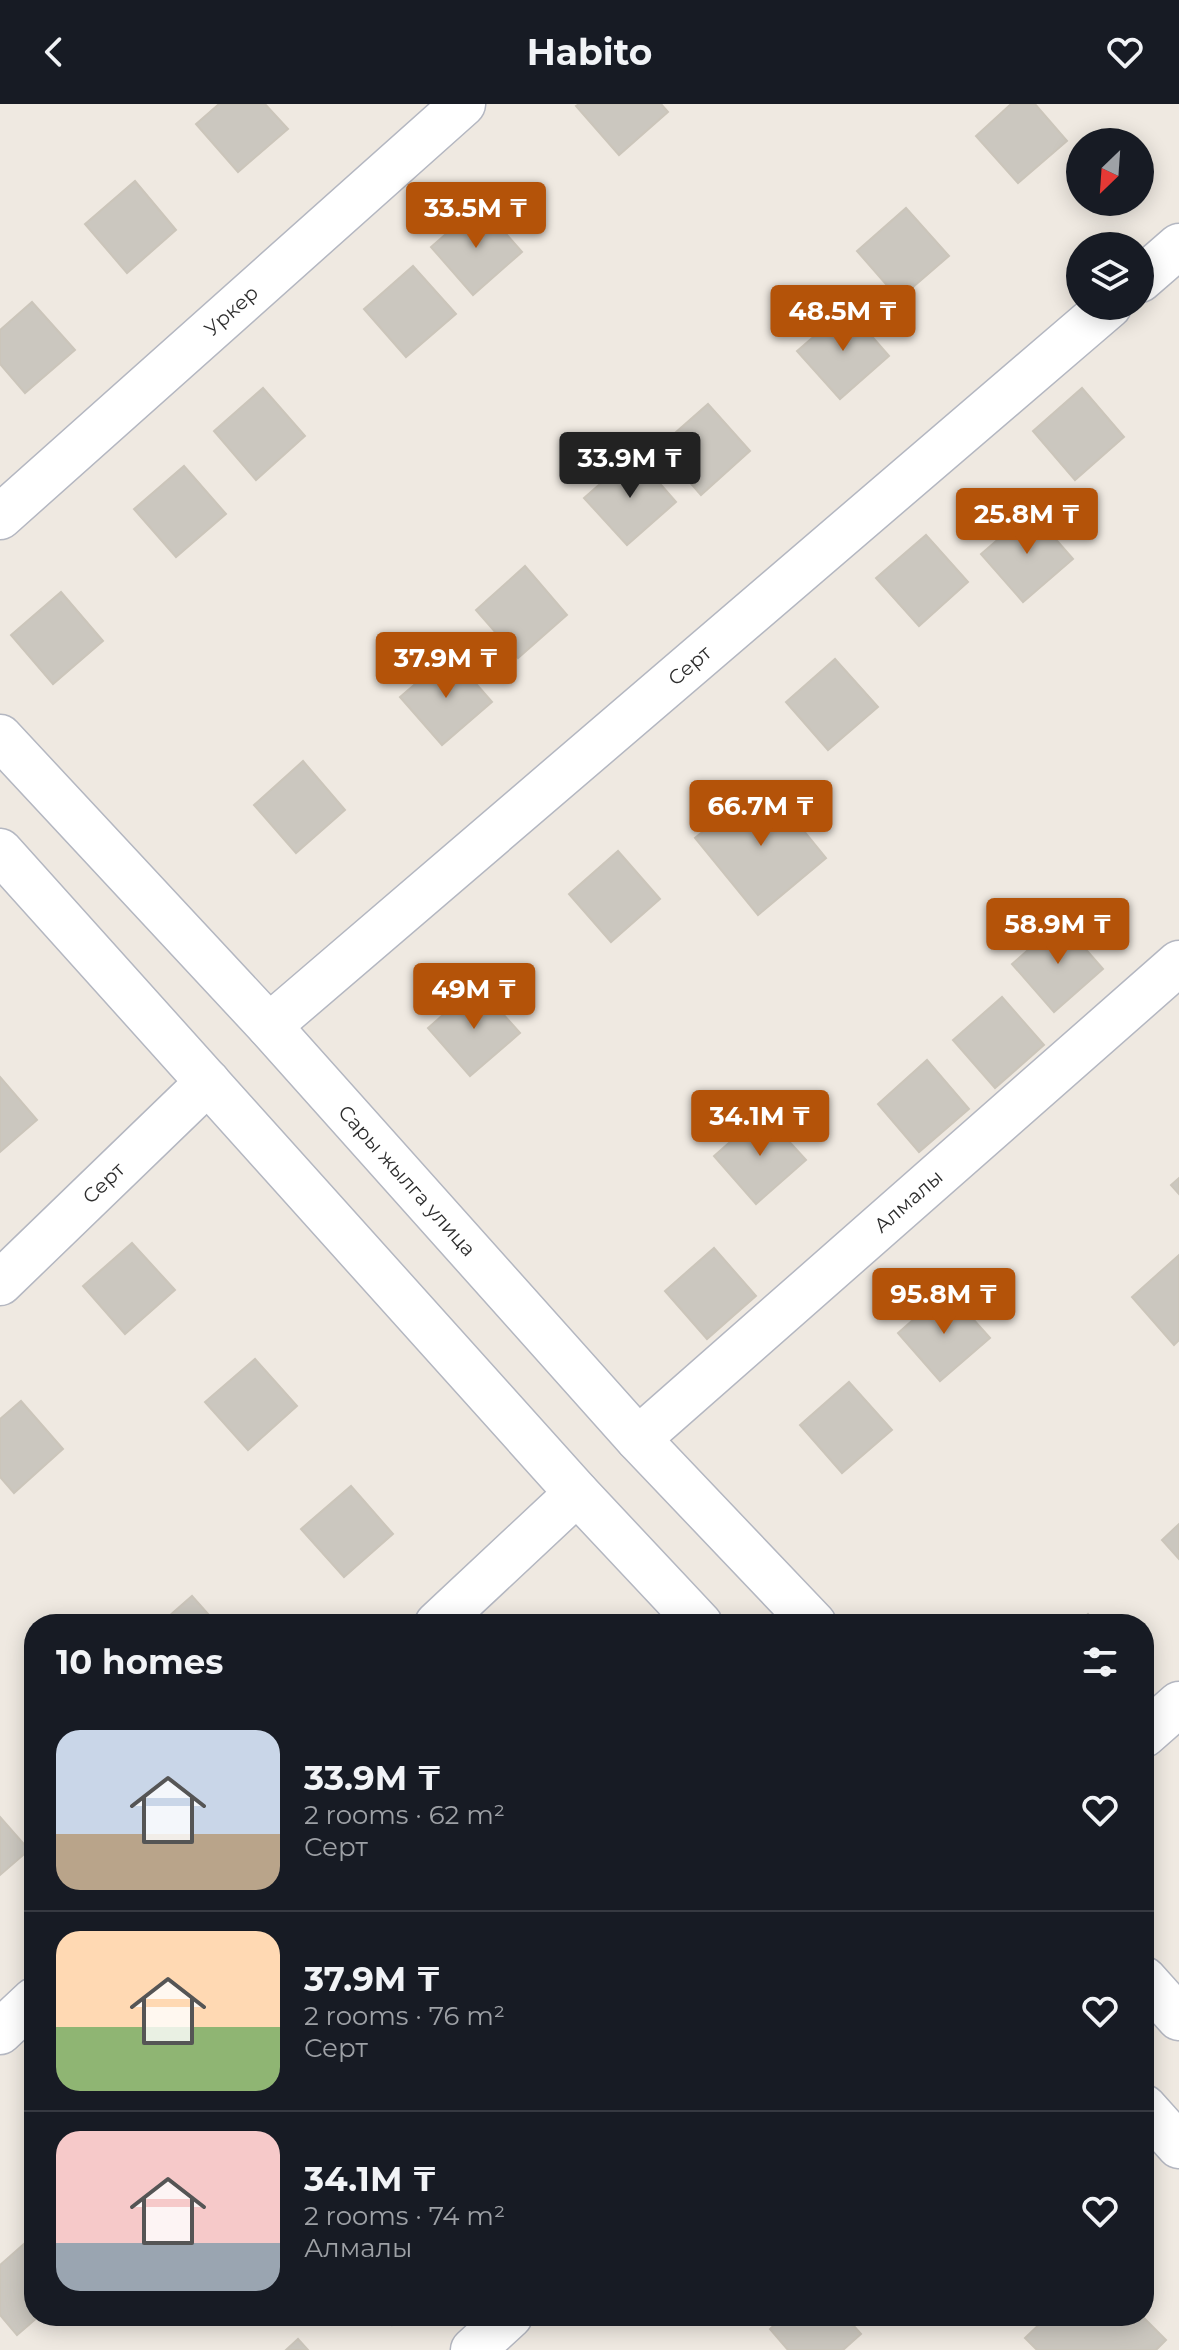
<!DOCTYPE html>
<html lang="en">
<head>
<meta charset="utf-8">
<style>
	:root { --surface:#171b24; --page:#242831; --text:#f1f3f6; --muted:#9ea1a6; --line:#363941; --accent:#b45309 }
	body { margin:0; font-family:Montserrat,sans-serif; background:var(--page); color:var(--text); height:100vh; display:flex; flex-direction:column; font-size:30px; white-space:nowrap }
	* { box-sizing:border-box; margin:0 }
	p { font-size:26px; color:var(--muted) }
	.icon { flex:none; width:44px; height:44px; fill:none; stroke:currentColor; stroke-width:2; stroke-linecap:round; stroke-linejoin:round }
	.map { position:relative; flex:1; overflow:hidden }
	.side { position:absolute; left:24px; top:1510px; width:1130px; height:712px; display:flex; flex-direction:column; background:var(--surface); border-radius:32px; box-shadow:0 4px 20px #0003 }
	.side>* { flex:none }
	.needle { width:52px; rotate:205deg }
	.fabs { position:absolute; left:1066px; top:24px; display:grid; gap:16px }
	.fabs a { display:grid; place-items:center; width:88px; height:88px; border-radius:50%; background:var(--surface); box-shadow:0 4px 20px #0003; font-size:40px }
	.price { position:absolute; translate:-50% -68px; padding:0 18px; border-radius:8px; background:var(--accent); color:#fff; font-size:26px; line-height:52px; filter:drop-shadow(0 2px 4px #0008) }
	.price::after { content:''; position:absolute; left:50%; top:48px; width:24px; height:18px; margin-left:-12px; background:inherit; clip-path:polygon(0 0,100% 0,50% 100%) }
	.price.active { background:#222; color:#fff }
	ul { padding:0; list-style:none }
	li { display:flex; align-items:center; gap:24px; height:200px; padding:0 32px }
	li+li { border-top:2px solid var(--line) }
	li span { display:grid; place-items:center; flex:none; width:224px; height:160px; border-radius:24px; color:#555 }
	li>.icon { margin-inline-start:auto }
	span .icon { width:96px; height:96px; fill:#fffc; stroke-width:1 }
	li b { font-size:34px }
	h2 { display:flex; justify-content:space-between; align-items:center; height:96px; padding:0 32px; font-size:34px }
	header { display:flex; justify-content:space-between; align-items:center; height:104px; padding:0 32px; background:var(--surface); font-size:36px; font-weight:700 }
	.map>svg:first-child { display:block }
	.building { fill:#cbc7bf; stroke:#cbc5ba; stroke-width:2 }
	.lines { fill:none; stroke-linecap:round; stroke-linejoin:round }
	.minor-casing { stroke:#b4b7c1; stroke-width:47 }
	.tertiary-casing { stroke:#b4b7c1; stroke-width:47 }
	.minor { stroke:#fff; stroke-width:44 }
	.tertiary { stroke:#fff; stroke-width:44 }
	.labels { text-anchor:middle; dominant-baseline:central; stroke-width:6; stroke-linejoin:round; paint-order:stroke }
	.street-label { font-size:20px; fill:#2e2e2e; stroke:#fff }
</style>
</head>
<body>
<header><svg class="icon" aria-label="back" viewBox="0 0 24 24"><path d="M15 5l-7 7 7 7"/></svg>Habito<svg class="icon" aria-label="heart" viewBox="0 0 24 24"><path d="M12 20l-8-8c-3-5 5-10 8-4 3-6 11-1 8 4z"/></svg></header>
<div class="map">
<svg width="1179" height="2246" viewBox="0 0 1179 2246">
	<rect width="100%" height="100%" fill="#efe9e1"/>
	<!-- building -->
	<g class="building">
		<path d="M 219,0 L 265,0 L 288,25 L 238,68 L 196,20 Z"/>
		<path d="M 579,0 L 661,0 L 668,8 L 619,51 L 576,2 Z"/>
		<path d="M 1011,0 L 1035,0 L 1067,37 L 1018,79 L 976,32 Z"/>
		<path d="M 135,77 L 176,126 L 127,169 L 85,120 Z"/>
		<path d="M 480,100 L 522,148 L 473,191 L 431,143 Z"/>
		<path d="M 906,104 L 949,152 L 899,195 L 857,147 Z"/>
		<path d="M 413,162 L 456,210 L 406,253 L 364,205 Z"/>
		<path d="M 32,198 L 75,246 L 25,289 L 0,260 L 0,226 Z"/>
		<path d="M 847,204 L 889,252 L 840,295 L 797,247 Z"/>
		<path d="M 263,284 L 305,332 L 256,376 L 214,327 Z"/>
		<path d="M 1082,284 L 1124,333 L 1075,376 L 1033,327 Z"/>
		<path d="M 708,300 L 750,347 L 701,391 L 659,343 Z"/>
		<path d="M 634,350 L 676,398 L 627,441 L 584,394 Z"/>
		<path d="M 184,362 L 226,410 L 176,453 L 134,405 Z"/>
		<path d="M 1031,407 L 1073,455 L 1023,498 L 981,450 Z"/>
		<path d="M 926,431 L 968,478 L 919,522 L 876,474 Z"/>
		<path d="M 525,462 L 567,511 L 518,554 L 476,506 Z"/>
		<path d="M 61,488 L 103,537 L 53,580 L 11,531 Z"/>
		<path d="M 450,550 L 492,598 L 442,641 L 400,593 Z"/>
		<path d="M 835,555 L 878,603 L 828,646 L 786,598 Z"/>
		<path d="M 303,657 L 345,706 L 296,749 L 254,701 Z"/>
		<path d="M 764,678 L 826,754 L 758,811 L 695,734 Z"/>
		<path d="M 618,747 L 660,795 L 611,838 L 569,790 Z"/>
		<path d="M 1061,817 L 1103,865 L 1054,908 L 1012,860 Z"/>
		<path d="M 477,881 L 520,929 L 470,972 L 428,924 Z"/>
		<path d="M 1002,893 L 1044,941 L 995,984 L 953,936 Z"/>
		<path d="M 927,956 L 969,1005 L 919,1048 L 878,1000 Z"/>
		<path d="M 0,973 L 37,1016 L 0,1048 Z"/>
		<path d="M 763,1009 L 806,1056 L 756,1100 L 714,1052 Z"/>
		<path d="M 1179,1074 L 1179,1090 L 1171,1081 Z"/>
		<path d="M 132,1139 L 175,1186 L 125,1230 L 83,1182 Z"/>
		<path d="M 714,1144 L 756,1192 L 707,1235 L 665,1187 Z"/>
		<path d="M 1179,1151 L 1179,1236 L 1174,1241 L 1132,1193 Z"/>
		<path d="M 947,1186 L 990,1234 L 940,1277 L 898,1229 Z"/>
		<path d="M 255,1255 L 297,1302 L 248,1346 L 205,1298 Z"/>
		<path d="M 849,1278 L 892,1326 L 842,1369 L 800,1321 Z"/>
		<path d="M 21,1297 L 63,1345 L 14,1389 L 0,1373 L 0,1315 Z"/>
		<path d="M 351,1382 L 393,1430 L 344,1473 L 301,1425 Z"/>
		<path d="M 1179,1420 L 1179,1455 L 1162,1436 Z"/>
		<path d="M 192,1492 L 217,1520 L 160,1520 Z"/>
		<path d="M 1088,1510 L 1097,1520 L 1077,1520 Z"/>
		<path d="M 0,1713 L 29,1746 L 0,1771 Z"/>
		<path d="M 24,2140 L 34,2151 L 34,2212 L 39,2212 L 17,2231 L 0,2211 L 0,2161 Z"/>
		<path d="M 384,2212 L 402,2212 L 392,2221 Z"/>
		<path d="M 784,2212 L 845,2212 L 861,2230 L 843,2246 L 788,2246 L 770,2225 Z"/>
		<path d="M 1048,2212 L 1142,2212 L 1166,2236 L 1156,2246 L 1037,2246 L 1025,2234 Z"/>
		<path d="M 298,2235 L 308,2246 L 286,2246 Z"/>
	</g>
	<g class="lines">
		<!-- minor casing -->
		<g class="minor-casing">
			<g id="minor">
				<path d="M 1140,176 L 1179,142"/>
				<path id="s1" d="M 0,413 L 463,0"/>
				<path id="s2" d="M 269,922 L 1109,202"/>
				<path id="s3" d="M 0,1179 L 208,978"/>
				<path id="s4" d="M 638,1335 L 1179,859"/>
				<path d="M 437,1520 L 577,1389"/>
				<path d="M 1144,1631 L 1179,1600"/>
				<path d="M 0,1928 L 34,1896"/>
				<path d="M 473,2246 L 510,2212"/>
			</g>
		</g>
		<!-- tertiary casing -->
		<g class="tertiary-casing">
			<g id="tertiary">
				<path id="s5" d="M 0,633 L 269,922 L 638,1335 L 814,1520"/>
				<path d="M 0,747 L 577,1389 L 700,1520"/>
				<path d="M 1144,1875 L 1179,1914"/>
				<path d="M 1144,2003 L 1179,2042"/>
			</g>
		</g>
		<!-- minor -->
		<use href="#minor" class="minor"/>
		<!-- tertiary -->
		<use href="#tertiary" class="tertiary"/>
	</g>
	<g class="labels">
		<!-- street labels -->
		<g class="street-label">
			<text stroke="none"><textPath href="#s1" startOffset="310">Уркер</textPath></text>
			<text stroke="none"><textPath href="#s2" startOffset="554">Серт</textPath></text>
			<text stroke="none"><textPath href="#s5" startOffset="602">Сары жылга улица</textPath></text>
			<text stroke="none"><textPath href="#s3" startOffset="144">Серт</textPath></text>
			<text stroke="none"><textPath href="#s4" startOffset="360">Алмалы</textPath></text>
		</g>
	</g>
</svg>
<div class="fabs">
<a><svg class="needle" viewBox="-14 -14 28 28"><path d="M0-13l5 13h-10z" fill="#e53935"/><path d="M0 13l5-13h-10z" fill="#9ea1a6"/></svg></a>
<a><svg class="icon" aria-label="layers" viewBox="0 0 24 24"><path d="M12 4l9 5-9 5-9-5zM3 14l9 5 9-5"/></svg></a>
</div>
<b class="price" style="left:476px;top:146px">33.5M ₸</b>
<b class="price" style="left:843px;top:249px">48.5M ₸</b>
<b class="price active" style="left:630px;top:396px">33.9M ₸</b>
<b class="price" style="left:1027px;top:452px">25.8M ₸</b>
<b class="price" style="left:446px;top:596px">37.9M ₸</b>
<b class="price" style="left:761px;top:744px">66.7M ₸</b>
<b class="price" style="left:1058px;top:862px">58.9M ₸</b>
<b class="price" style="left:474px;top:927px">49M ₸</b>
<b class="price" style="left:760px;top:1054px">34.1M ₸</b>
<b class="price" style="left:944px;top:1232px">95.8M ₸</b>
<section class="side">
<h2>10 homes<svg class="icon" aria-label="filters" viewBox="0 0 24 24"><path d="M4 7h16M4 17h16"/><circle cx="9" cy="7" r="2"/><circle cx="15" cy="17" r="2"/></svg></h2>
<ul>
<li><span style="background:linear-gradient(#c9d6e8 65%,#b9a48a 0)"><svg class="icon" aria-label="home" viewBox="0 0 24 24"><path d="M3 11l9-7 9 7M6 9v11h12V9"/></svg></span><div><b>33.9M ₸</b><p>2 rooms · 62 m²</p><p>Серт</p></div><svg class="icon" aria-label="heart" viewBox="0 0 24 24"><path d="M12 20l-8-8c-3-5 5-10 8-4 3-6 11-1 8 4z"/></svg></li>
<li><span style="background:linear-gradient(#ffd9b3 60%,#8fb573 0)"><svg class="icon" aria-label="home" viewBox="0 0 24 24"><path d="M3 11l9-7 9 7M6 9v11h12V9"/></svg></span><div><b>37.9M ₸</b><p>2 rooms · 76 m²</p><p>Серт</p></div><svg class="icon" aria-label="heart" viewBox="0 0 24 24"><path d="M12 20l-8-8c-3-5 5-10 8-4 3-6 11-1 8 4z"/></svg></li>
<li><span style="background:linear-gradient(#f6c9c9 70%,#9aa5b1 0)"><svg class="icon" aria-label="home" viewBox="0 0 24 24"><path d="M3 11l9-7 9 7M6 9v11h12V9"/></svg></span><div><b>34.1M ₸</b><p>2 rooms · 74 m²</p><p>Алмалы</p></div><svg class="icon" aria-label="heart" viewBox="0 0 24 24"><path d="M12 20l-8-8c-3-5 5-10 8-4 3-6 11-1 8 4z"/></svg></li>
</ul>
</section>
</div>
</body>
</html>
